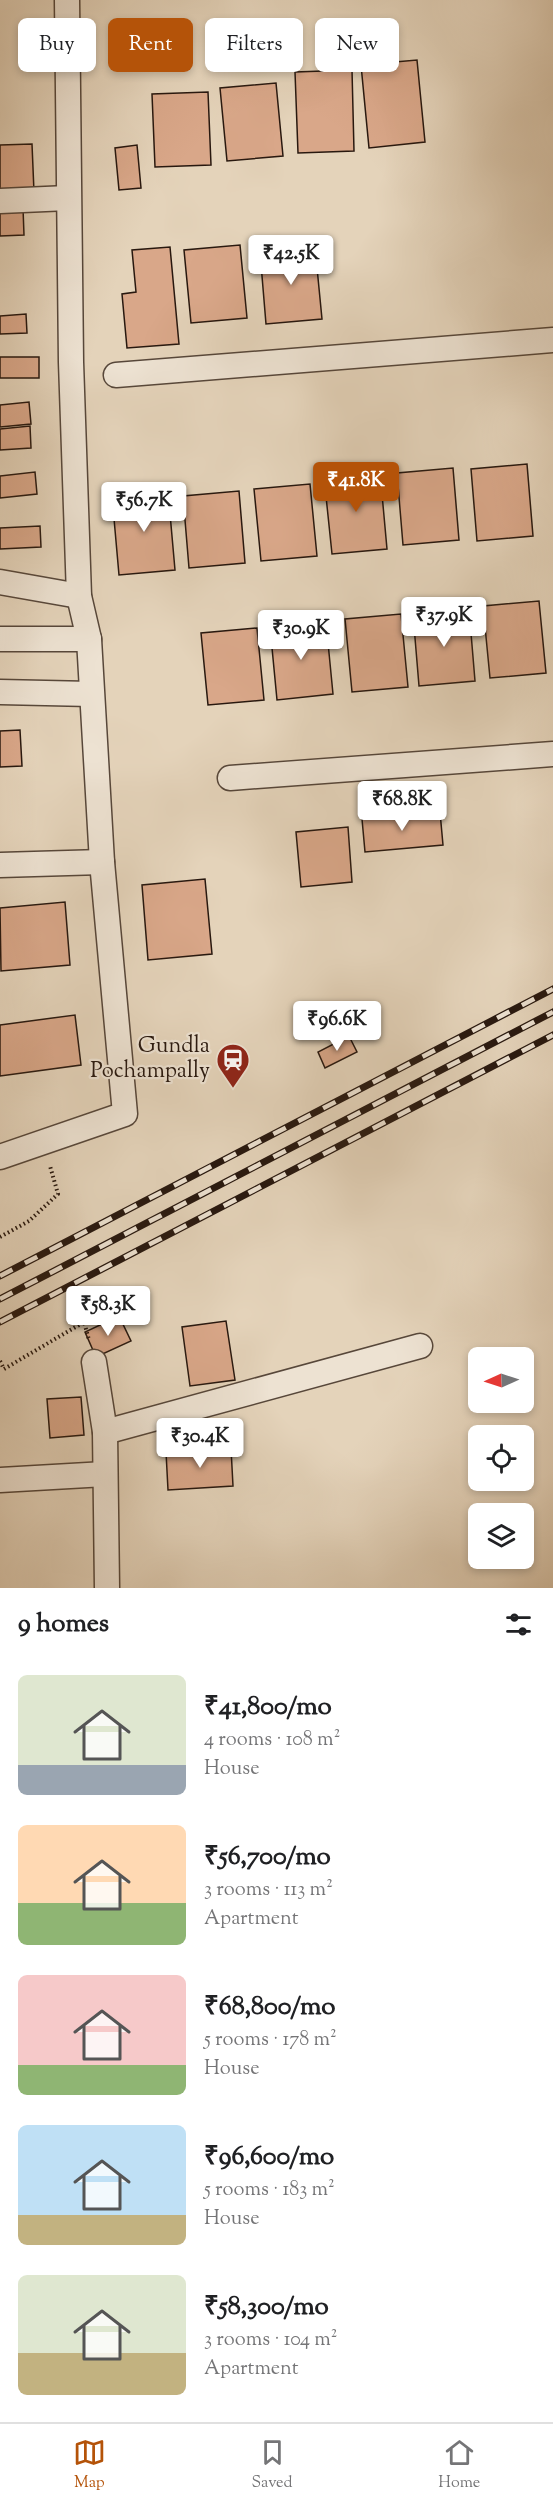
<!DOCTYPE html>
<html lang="en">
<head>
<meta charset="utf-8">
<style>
	:root { --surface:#fff; --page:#f6f6f6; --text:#202124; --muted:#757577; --line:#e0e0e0; --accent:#b45309 }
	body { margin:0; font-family:"Sorts Mill Goudy",serif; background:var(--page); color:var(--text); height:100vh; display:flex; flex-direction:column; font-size:22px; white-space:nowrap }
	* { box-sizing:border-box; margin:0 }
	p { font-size:20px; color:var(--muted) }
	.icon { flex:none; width:33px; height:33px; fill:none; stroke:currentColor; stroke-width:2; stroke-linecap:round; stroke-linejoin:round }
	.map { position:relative; height:1588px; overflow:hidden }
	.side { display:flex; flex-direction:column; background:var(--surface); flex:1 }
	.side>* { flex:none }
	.hud { position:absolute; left:18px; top:18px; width:518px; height:54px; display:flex; gap:12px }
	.needle { width:39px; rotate:267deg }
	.tools { position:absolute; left:468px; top:1347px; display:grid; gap:12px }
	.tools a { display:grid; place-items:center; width:66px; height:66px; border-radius:9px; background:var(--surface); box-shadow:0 3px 9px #0003; font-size:30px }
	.price { position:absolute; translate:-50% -51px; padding:0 14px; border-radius:6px; background:#fff; color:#222; font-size:20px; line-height:39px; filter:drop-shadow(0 2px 3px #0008) }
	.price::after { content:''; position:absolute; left:50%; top:36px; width:18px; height:14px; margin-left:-9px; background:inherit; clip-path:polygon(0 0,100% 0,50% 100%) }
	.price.on { background:var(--accent); color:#fff }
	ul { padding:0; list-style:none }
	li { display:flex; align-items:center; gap:18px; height:150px; padding:0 18px }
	li span { display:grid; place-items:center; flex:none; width:168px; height:120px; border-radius:9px; color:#555 }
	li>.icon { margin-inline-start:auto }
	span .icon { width:72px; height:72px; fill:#fffc; stroke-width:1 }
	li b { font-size:26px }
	h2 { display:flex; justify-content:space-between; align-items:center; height:72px; padding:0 18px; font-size:26px }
	.tag { padding:0 21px; border-radius:9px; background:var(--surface); box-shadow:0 3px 9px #0003; font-size:21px; line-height:54px }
	.tag.on { background:var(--accent); color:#fff }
	.tabs { display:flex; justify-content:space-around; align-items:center; height:84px; border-top:2px solid var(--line); background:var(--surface); font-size:16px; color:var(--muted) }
	.tabs a { display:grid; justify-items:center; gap:3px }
	.tabs .on { color:var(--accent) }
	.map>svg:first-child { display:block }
	.building { fill:#d9a789; stroke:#28180f; stroke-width:1.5 }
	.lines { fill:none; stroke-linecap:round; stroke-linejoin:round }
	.minor-casing { stroke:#57473a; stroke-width:27 }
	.path { stroke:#28180f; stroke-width:4; stroke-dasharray:1.5 3; stroke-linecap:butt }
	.minor { stroke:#ede2d2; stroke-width:24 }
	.rail-casing { stroke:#28180f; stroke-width:7 }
	.rail { stroke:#ede2d2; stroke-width:4.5; stroke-dasharray:14; stroke-linecap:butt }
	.labels { text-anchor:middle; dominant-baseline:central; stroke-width:4.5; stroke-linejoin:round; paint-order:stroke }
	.poi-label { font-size:22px; fill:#28180f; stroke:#ede2d2; text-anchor:end }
</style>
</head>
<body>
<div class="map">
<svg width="553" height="1588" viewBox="0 0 553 1588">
	<rect width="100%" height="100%" fill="#e4d3ba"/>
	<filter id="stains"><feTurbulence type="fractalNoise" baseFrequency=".00333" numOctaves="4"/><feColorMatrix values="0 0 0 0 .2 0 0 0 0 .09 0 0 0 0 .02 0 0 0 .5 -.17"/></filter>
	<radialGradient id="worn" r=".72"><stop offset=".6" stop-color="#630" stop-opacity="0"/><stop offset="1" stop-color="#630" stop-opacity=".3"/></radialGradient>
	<!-- building -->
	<g class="building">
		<path d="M 417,60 L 425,142 L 369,148 L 361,65 Z"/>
		<path d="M 352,70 L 354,151 L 298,153 L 295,72 Z"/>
		<path d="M 276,83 L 283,156 L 227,161 L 220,88 Z"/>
		<path d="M 208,92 L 211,165 L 155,167 L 152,94 Z"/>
		<path d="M 32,144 L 34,192 L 0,193 L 0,145 Z"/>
		<path d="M 137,145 L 141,188 L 119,190 L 115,148 Z"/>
		<path d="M 23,208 L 24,235 L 0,236 L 0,209 Z"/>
		<path d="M 240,245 L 247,318 L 191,323 L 184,250 Z"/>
		<path d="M 170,247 L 179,344 L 127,348 L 122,294 L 136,292 L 132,250 Z"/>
		<path d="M 315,247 L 322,319 L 266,324 L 260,252 Z"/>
		<path d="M 26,314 L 27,333 L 0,334 L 0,316 Z"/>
		<rect x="0" y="357" width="39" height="21"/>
		<path d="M 29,402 L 31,424 L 0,427 L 0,405 Z"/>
		<path d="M 30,426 L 31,448 L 0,450 L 0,429 Z"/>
		<path d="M 527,464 L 533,536 L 477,541 L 471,469 Z"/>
		<path d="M 453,468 L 459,540 L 403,545 L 397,473 Z"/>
		<path d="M 35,472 L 37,494 L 0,498 L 0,476 Z"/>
		<path d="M 380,472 L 387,549 L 332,554 L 324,477 Z"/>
		<path d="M 310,484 L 317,556 L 261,561 L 254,489 Z"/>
		<path d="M 168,491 L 175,570 L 119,575 L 112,496 Z"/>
		<path d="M 239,491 L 245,563 L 189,568 L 183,496 Z"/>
		<path d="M 40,526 L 41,547 L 0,549 L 0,528 Z"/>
		<path d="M 539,601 L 546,673 L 490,678 L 483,606 Z"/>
		<path d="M 469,609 L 475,681 L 419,686 L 413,614 Z"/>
		<path d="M 401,614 L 408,687 L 352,692 L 345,619 Z"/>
		<path d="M 326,622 L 333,694 L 277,700 L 270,627 Z"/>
		<path d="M 257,628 L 264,700 L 208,705 L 201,633 Z"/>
		<path d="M 20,730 L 22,766 L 0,767 L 0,731 Z"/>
		<path d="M 440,812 L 443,845 L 365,852 L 362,819 Z"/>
		<path d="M 348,827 L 352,882 L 301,887 L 296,832 Z"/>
		<path d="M 205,879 L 212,954 L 148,960 L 142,885 Z"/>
		<path d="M 65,902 L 70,965 L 1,971 L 0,908 Z"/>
		<path d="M 75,1015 L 81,1065 L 0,1076 L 0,1025 Z"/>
		<path d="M 349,1036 L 357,1052 L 325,1068 L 318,1052 Z"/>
		<path d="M 119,1316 L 131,1341 L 96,1357 L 85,1332 Z"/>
		<path d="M 226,1321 L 235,1380 L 190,1386 L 182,1327 Z"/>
		<path d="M 81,1397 L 84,1435 L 50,1438 L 47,1399 Z"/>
		<path d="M 231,1448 L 233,1486 L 168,1490 L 166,1452 Z"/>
	</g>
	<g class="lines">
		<!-- minor casing -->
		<g class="minor-casing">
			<g id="minor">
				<path d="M 0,201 L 68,198"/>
				<path d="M 116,375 L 553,340"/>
				<path d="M 0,582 L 79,596"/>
				<path d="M 0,639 L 89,639"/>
				<path d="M 0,692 L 91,694"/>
				<path d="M 230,778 L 553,754"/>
				<path d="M 0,865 L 102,862"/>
				<path d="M 0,1157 L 125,1114 L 102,862 L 89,639 L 79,596 L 71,362 L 67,0"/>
				<path d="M 94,1362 L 105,1432 L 107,1588"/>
				<path d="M 105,1432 L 420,1346"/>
				<path d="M 0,1480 L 105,1474"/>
			</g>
		</g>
		<!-- path -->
		<g class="path">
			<path d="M 0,1237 L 29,1221 L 58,1194 L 50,1166"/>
			<path d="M 0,1361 L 4,1369 L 84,1322 L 89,1340"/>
		</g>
		<!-- minor -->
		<use href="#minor" class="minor"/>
		<!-- rail casing -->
		<g class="rail-casing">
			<g id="rail">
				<path d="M 0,1276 L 553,989"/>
				<path d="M 0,1299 L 553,1012"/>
				<path d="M 0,1322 L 553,1035"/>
			</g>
		</g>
		<!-- rail -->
		<use href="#rail" class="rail"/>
	</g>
	<!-- icons -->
	<defs>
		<g id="station-pin" transform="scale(1.725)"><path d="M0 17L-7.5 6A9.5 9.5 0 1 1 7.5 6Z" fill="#8f2418" stroke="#ede2d2"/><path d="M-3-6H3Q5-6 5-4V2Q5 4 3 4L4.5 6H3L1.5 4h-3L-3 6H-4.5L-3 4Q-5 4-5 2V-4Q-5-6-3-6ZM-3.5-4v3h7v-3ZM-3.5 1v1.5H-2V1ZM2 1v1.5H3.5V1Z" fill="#fff"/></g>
	</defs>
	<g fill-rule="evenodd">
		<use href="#station-pin" x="233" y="1060"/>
	</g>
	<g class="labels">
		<!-- poi labels -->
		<g class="poi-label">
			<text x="210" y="1047">Gundla<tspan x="210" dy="25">Pochampally</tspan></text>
		</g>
	</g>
	<rect width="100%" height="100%" filter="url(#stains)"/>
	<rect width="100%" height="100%" fill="url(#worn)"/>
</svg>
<div class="tools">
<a><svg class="needle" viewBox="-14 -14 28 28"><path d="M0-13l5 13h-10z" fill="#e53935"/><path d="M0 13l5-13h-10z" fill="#757577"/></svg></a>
<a><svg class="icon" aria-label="locate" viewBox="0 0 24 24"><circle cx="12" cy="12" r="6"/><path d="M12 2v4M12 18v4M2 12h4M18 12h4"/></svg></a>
<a><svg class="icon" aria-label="layers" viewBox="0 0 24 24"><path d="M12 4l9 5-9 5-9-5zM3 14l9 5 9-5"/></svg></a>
</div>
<b class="price" style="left:291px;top:286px">₹42.5K</b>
<b class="price on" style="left:356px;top:513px">₹41.8K</b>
<b class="price" style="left:144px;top:533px">₹56.7K</b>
<b class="price" style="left:444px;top:648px">₹37.9K</b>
<b class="price" style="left:301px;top:661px">₹30.9K</b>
<b class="price" style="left:402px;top:832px">₹68.8K</b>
<b class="price" style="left:337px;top:1052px">₹96.6K</b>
<b class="price" style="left:108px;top:1337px">₹58.3K</b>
<b class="price" style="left:200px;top:1469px">₹30.4K</b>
<div class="hud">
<a class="tag">Buy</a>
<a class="tag on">Rent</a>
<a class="tag">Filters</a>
<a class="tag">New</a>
</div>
</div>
<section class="side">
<h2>9 homes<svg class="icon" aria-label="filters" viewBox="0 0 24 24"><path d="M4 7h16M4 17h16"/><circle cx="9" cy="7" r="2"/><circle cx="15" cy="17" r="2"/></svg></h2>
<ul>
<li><span style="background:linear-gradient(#dfe7d0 75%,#9aa5b1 0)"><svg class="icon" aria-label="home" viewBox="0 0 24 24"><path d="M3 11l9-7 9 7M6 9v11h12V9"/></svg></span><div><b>₹41,800/mo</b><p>4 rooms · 108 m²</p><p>House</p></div></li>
<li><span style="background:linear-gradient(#ffd9b3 65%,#8fb573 0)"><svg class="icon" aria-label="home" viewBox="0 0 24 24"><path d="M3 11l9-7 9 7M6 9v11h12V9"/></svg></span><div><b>₹56,700/mo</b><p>3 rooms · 113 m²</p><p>Apartment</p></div></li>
<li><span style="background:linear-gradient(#f6c9c9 75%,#8fb573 0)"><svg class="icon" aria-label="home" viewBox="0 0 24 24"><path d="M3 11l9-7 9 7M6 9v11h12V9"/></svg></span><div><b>₹68,800/mo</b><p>5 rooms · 178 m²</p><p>House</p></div></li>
<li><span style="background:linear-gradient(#bfe0f5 75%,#c2b280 0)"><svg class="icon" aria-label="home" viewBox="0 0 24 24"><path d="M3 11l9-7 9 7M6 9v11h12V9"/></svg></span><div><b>₹96,600/mo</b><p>5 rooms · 183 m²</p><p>House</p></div></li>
<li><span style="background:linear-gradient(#dfe7d0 65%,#c2b280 0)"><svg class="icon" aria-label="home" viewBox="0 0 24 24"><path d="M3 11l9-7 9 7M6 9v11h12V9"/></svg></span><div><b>₹58,300/mo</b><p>3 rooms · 104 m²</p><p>Apartment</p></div></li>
</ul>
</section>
<nav class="tabs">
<a class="on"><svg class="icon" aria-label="map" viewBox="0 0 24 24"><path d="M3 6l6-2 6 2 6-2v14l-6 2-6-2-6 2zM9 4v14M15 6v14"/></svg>Map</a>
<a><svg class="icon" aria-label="saved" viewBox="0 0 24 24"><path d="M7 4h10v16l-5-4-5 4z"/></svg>Saved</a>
<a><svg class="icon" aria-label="home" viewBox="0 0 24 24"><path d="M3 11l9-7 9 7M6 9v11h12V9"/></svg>Home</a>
</nav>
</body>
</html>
